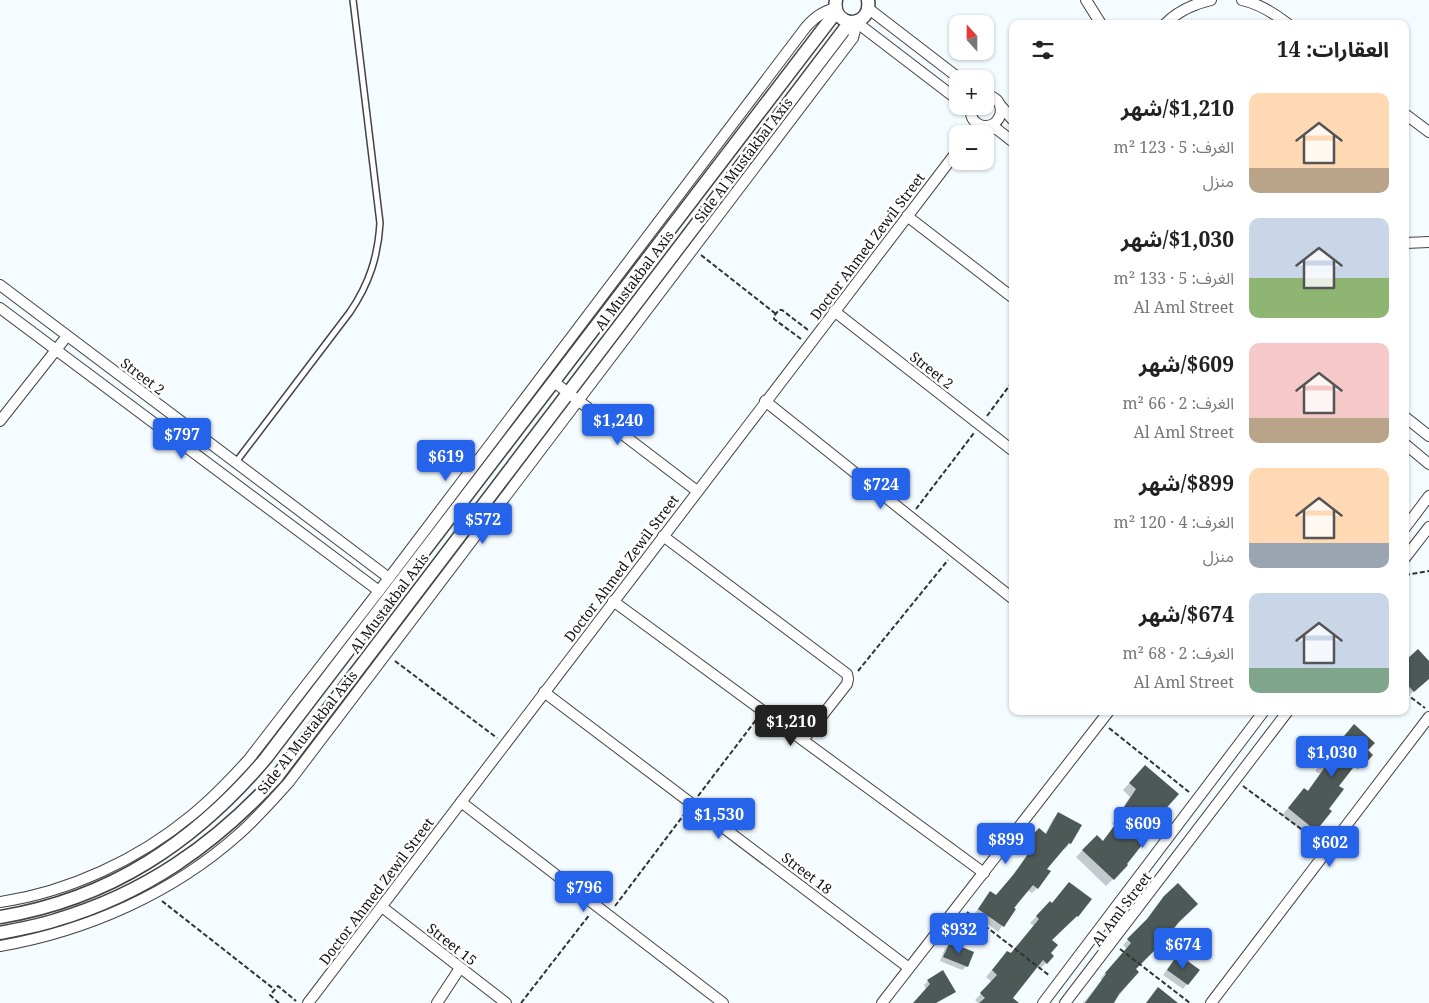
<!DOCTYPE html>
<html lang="ar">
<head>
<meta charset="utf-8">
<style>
	:root { --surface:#fff; --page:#f6f6f6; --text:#222; --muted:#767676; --accent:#2563eb }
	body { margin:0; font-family:"Noto Serif","Noto Sans Arabic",serif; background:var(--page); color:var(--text); direction:rtl; height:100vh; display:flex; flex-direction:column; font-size:19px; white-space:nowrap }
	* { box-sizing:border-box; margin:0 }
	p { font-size:16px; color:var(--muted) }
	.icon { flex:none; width:28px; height:28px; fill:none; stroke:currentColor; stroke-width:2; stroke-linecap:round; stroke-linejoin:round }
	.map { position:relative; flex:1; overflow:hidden; direction:ltr }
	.side { position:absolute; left:1009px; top:20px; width:400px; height:695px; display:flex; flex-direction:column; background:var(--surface); border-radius:10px; box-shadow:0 1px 4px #0004; direction:rtl }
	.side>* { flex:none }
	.needle { width:32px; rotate:339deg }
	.fabs { position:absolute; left:949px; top:15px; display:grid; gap:10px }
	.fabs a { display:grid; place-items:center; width:45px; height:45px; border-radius:10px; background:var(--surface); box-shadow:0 1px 4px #0004; font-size:25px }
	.price { position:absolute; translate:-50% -42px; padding:0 11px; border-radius:5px; background:var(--accent); color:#fff; font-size:16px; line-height:32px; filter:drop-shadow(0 1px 2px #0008) }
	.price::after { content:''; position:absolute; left:50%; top:30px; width:15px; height:11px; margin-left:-8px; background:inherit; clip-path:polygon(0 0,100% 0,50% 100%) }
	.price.selected { background:#222; color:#fff }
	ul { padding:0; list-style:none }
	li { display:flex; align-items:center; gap:15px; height:125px; padding:0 20px }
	li span { display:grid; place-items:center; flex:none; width:140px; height:100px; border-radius:10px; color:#555 }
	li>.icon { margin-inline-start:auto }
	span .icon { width:60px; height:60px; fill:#fffc; stroke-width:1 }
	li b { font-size:21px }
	h2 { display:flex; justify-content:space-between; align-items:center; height:60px; padding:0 20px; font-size:21px }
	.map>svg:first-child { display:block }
	.shadow { fill:#0003 }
	.building { fill:#4d5957 }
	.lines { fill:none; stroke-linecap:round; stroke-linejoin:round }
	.service-casing { stroke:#444; stroke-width:8 }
	.minor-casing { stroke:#444; stroke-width:12 }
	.tertiary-casing { stroke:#444; stroke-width:15 }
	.path { stroke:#333; stroke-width:2; stroke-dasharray:5 2.5; stroke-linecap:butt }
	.service { stroke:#fff; stroke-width:5 }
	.minor { stroke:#fff; stroke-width:10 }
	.tertiary { stroke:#fff; stroke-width:12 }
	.labels { text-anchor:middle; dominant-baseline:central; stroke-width:5; stroke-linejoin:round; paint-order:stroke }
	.street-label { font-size:14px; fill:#111; stroke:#fff }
</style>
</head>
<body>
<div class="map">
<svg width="1429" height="1003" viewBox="0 0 1429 1003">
	<rect width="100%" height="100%" fill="#f4fcff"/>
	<!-- shadow -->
	<g class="shadow">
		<path d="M 1405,658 L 1407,660 L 1429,663 L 1429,678 L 1406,698 Z"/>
		<path d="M 1347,732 L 1372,755 L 1358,770 L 1353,765 L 1337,786 L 1328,809 L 1315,830 L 1309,837 L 1282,815 L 1304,790 L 1307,792 L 1320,774 L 1315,771 Z"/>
		<path d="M 1139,773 L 1161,812 L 1154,818 L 1126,864 L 1127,865 L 1106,886 L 1076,857 L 1097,836 L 1102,842 L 1115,826 L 1112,824 L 1130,797 L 1123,790 Z"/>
		<path d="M 1058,814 L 1070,843 L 1065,849 L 1063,848 L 1045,869 L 1037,888 L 1032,893 L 1027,890 L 998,932 L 974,914 L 991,893 L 996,896 L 1009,880 L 1031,850 L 1025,845 L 1034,835 L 1045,834 L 1053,819 Z"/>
		<path d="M 1063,890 L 1077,916 L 1071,922 L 1070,921 L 1051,940 L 1046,963 L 1040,969 L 1036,966 L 1011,998 L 1013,1003 L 978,1003 L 975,1000 L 992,982 L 986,977 L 1001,959 L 1010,954 L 1034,926 L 1030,923 L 1050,903 L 1052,904 Z"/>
		<path d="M 1176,923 L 1135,969 L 1138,972 L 1113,1003 L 1083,1003 L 1102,980 L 1100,979 L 1127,949 L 1123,945 L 1142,926 Z"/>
		<path d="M 950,944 L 967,966 L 962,970 L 940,961 L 945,948 Z"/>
		<path d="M 1174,960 L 1198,970 L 1183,989 L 1163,975 Z"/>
		<path d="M 928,981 L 954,992 L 951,995 L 951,993 L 934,1003 L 914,1003 L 926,989 L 924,985 Z"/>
	</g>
	<!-- building -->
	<g class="building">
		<path d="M 1418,649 L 1429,661 L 1429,679 L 1414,692 L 1405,682 L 1405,661 Z"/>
		<path d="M 1354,724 L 1375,743 L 1368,750 L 1373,755 L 1365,764 L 1360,759 L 1339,786 L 1344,789 L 1329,809 L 1332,811 L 1316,831 L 1288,808 L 1304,788 L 1308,791 L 1325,767 L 1321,764 Z"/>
		<path d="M 1145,765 L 1179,794 L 1162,813 L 1160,811 L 1139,843 L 1142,845 L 1127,864 L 1128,865 L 1114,880 L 1082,850 L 1097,835 L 1103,841 L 1120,818 L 1118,816 L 1136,789 L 1129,783 Z"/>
		<path d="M 1058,812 L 1082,825 L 1071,844 L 1069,843 L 1047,869 L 1051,871 L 1038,889 L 1033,885 L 1014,908 L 1016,909 L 1004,927 L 978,909 L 990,891 L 996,895 L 1014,874 L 1035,844 L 1029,839 L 1039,828 L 1046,834 Z"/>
		<path d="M 1069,882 L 1092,899 L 1078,917 L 1077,916 L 1052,940 L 1058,945 L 1051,953 L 1054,956 L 1047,964 L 1043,960 L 1013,998 L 1019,1003 L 979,1003 L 985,998 L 980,993 L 997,975 L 992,970 L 1007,951 L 1011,953 L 1039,919 L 1036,916 L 1050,901 L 1052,903 Z"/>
		<path d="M 1178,883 L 1198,904 L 1179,922 L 1164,941 L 1136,969 L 1139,972 L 1119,994 L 1114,1003 L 1085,1003 L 1106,974 L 1105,973 L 1131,943 L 1127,939 L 1147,919 L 1164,896 Z"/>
		<path d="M 950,942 L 974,952 L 968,967 L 943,957 Z"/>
		<path d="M 1178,954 L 1200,970 L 1188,985 L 1167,970 Z"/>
		<path d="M 943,970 L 956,992 L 936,1003 L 913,1003 L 930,984 L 927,980 Z"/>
		<path d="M 1158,987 L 1178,1003 L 1146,1003 Z"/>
	</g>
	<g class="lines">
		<!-- service casing -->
		<g class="service-casing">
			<path id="service" d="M 236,462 L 350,312 C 369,284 378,257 380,223 L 353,0"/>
		</g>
		<!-- minor casing -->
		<g class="minor-casing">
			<g id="minor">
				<path d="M 1086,0 L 1101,24"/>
				<path d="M 1242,0 C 1260,4 1274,13 1288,24"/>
				<path d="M 869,9 L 960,79"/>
				<path d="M 856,22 L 958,100"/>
				<path d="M 1165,24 C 1178,11 1193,4 1211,0"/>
				<path d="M 971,106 C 968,122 982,131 995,123 C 1006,112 1001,97 985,95"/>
				<path d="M 1001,106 L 1012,119"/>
				<path d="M 1405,114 L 1429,132"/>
				<path d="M 988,126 L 998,130 L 1012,141"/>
				<path d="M 907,216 L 1012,297"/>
				<path d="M 1405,243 L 1429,242"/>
				<path d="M 0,285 L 389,578"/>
				<path d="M 0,308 L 379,591"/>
				<path d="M 834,311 L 1012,450"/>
				<path d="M 554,382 L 697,491"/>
				<path d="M 765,401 L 1012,598"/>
				<path d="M 1405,417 L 1429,436"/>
				<path d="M 0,421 L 67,336"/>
				<path d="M 1405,444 L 1429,464"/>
				<path d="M 1405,528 L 1429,496"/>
				<path d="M 663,536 L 847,674 L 848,679 L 847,684 L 803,740"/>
				<path d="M 1405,558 L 1429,527"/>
				<path d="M 613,601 L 984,873"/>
				<path d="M 544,692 L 909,968"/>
				<path d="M 461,802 L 723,1003"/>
				<path d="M 0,902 C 69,892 139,859 192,815 C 213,798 231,779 249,759 L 389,578 L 806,27 C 815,17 822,12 835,8"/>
				<path d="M 382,907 L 506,1003"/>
				<path d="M 0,946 C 87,931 173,893 239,834 C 257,818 273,800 289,782 L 853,38 L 855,30 L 853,22"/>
				<path d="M 308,1003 L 958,150"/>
				<path d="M 437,1003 L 460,968"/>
				<path d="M 882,1003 L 1109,711"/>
				<path d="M 1043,1003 L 1264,711"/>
				<path d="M 1065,1003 L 1288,711"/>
				<path d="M 1211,1003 L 1429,717"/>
			</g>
		</g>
		<!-- tertiary casing -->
		<g class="tertiary-casing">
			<g id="tertiary">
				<path d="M 836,0 C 834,11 838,19 850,22 C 863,22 870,13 868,0"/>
				<path d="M 0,917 C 110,899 195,842 266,758 L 836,12"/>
				<path d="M 0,933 C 19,929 38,926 56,920 C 144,894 213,846 275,779 L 850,22"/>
			</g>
		</g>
		<!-- path -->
		<g class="path">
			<path d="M 701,255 L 776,314"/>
			<path d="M 801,339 L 774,319 L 774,316 L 779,310 L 782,310 L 808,330"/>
			<path d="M 987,416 L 1012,382"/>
			<path d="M 916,509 L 974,433"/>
			<path d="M 1405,575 L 1429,571"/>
			<path d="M 395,661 L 497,738"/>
			<path d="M 858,671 L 948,560"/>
			<path d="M 1405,693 L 1425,708"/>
			<path d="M 1109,728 L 1189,792"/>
			<path d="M 1243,786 L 1320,843"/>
			<path d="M 698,796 L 756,720"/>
			<path d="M 162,901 L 274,989"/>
			<path d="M 615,906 L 686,812"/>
			<path d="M 967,912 L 1050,976"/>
			<path d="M 1120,949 L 1190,1003"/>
			<path d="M 279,1003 L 270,995 L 278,986 L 296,1001"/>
			<path d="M 521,1003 L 590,914"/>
		</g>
		<!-- service -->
		<use href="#service" class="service"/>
		<!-- minor -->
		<use href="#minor" class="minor"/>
		<!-- tertiary -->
		<use href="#tertiary" class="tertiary"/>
	</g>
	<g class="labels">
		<!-- street labels -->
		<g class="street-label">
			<text transform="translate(743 160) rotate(-53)">Side Al Mustakbal Axis</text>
			<text transform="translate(867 246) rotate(-53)">Doctor Ahmed Zewil Street</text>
			<text transform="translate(634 280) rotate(-53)">Al Mustakbal Axis</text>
			<text transform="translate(932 370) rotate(38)">Street 2</text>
			<text transform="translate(143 376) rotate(37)">Street 2</text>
			<text transform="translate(621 568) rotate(-53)">Doctor Ahmed Zewil Street</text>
			<text transform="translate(389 603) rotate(-53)">Al Mustakbal Axis</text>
			<text transform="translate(307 732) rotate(-52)">Side Al Mustakbal Axis</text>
			<text transform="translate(807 873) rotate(37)">Street 18</text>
			<text transform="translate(376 891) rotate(-53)">Doctor Ahmed Zewil Street</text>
			<text transform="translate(1121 909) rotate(-53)">Al Aml Street</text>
			<text transform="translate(452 944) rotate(38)">Street 15</text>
		</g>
	</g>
</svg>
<div class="fabs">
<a><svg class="needle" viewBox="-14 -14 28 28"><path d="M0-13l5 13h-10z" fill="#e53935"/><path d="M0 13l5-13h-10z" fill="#767676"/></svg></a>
<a>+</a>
<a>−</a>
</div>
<b class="price" style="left:618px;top:446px">$1,240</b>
<b class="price" style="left:182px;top:460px">$797</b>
<b class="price" style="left:446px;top:482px">$619</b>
<b class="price" style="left:881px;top:510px">$724</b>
<b class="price" style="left:483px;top:545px">$572</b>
<b class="price selected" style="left:791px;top:747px">$1,210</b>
<b class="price" style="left:1332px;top:778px">$1,030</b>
<b class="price" style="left:719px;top:840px">$1,530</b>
<b class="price" style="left:1143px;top:849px">$609</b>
<b class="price" style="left:1006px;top:865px">$899</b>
<b class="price" style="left:1330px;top:868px">$602</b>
<b class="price" style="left:584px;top:913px">$796</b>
<b class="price" style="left:959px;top:955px">$932</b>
<b class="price" style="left:1183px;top:970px">$674</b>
<section class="side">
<h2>العقارات: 14<svg class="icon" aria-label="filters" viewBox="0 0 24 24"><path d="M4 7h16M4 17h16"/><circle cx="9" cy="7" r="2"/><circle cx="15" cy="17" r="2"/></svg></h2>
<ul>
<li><span style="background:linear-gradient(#ffd9b3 75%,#b9a48a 0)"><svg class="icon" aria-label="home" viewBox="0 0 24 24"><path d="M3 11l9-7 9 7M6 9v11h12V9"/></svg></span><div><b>$1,210/شهر</b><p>الغرف: 5 · 123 m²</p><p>منزل</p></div></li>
<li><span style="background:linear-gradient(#c9d6e8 60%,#8fb573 0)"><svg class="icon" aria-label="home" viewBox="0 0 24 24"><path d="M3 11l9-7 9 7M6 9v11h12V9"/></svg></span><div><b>$1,030/شهر</b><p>الغرف: 5 · 133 m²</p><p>Al Aml Street</p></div></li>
<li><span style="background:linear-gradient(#f6c9c9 75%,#b9a48a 0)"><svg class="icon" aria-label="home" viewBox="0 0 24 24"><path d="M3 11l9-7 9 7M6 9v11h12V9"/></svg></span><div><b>$609/شهر</b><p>الغرف: 2 · 66 m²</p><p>Al Aml Street</p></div></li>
<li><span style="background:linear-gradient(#ffd9b3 75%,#9aa5b1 0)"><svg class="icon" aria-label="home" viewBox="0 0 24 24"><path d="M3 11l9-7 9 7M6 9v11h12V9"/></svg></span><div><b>$899/شهر</b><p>الغرف: 4 · 120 m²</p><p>منزل</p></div></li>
<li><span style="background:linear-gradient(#c9d6e8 75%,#7fa58c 0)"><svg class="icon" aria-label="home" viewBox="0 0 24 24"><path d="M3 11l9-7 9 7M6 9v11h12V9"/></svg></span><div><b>$674/شهر</b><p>الغرف: 2 · 68 m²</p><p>Al Aml Street</p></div></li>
</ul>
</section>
</div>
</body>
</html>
